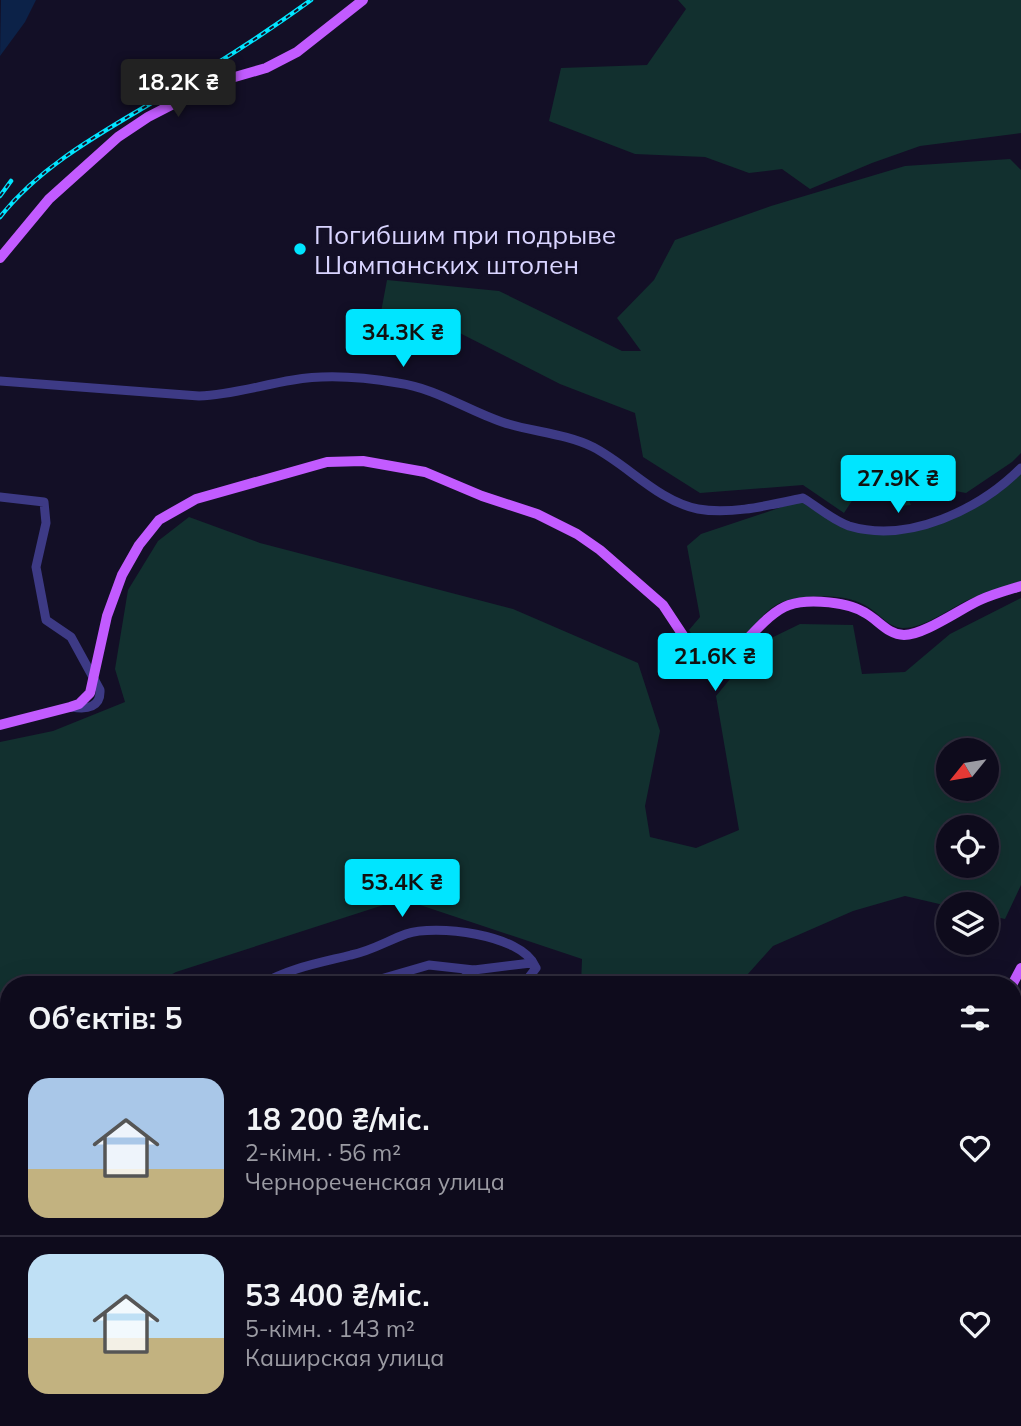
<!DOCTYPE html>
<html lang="uk">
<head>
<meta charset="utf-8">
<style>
	:root { --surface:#0e0b1c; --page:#171425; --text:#f1f3f6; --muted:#9b9ba3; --line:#2e2b3b; --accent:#00e5ff }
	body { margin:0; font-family:Mulish,sans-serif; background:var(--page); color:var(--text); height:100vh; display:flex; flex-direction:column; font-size:26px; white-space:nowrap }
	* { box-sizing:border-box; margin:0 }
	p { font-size:23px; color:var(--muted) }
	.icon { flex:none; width:38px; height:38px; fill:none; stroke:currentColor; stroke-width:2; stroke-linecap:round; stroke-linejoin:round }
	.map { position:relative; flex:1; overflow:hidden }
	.panel { position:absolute; left:0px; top:976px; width:1022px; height:450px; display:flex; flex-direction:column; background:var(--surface); border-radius:28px 28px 0 0; box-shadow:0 7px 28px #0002,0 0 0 2px var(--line) }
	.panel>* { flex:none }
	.needle { width:46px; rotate:240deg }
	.tools { position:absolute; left:936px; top:738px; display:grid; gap:14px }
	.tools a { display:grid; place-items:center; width:63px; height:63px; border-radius:50%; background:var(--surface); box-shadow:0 7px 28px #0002,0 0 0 2px var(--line); font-size:35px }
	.price { position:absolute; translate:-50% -60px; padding:0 16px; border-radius:7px; background:var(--accent); color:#111; font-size:23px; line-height:46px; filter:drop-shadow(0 2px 4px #0008) }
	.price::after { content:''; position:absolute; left:50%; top:42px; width:21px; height:16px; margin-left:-10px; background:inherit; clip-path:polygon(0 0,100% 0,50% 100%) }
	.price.active { background:#222; color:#fff }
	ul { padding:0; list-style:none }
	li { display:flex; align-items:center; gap:21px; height:175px; padding:0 28px }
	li+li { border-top:2px solid var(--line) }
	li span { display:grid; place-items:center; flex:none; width:196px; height:140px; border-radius:21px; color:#555 }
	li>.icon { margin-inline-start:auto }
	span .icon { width:84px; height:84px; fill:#fffc; stroke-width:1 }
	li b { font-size:30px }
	h2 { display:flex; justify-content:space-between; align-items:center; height:84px; padding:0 28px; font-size:30px }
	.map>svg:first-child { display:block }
	.green { fill:#12302f; fill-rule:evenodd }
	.water { fill:#0c2248 }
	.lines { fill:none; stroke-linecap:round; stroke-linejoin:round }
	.minor { stroke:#3d3a85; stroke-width:9 }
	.major { stroke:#c25bff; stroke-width:10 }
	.rail-casing { stroke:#00e5ff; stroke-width:4.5 }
	.rail { stroke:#130f26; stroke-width:2; stroke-dasharray:5; stroke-linecap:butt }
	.poi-dot { fill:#00e5ff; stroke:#130f26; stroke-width:2.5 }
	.labels { text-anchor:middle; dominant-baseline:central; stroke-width:7; stroke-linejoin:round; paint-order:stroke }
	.poi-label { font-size:26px; fill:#d9d4ff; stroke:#130f26; text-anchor:start }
</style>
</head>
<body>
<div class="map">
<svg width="1021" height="1426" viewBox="0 0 1021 1426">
	<rect width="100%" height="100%" fill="#130f26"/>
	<!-- green -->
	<g class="green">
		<path d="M 678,0 L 1021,0 L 1021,133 L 920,146 L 872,163 L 810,189 L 782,169 L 749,173 L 705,157 L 635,154 L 549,121 L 561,68 L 647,65 L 686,9 Z"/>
		<path d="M 1010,159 L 1021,170 L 1021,453 L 1012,462 L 966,493 L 933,487 L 896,471 L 911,505 L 899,506 L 863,484 L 844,513 L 803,485 L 700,493 L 643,457 L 635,413 L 560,384 L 430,318 L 381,312 L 387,280 L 499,291 L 622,351 L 641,351 L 617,318 L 654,280 L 675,240 L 771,206 L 905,166 Z"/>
		<path d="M 1021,473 L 1021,581 C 1004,587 987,593 970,599 C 950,608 924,629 902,628 C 889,627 881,616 871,609 C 850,593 817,595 793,599 C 752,605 744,662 709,658 L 700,649 L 689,630 L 700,617 L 687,546 L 701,534 L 800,501 L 839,526 L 906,532 L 962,512 L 1000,492 Z"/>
		<path d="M 189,517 L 260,543 L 513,609 L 638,663 L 660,731 L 645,806 L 650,837 L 696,848 L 739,830 L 716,696 L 759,644 L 800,624 L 853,625 L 862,674 L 905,672 L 950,634 L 1021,598 L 1021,885 L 1005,919 L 987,915 L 987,905 L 948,906 L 905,896 L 853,911 L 773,946 L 747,975 L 753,985 L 581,985 L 582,959 L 402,899 L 176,972 L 152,985 L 9,985 L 9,1047 L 0,1048 L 0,742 L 53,731 L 125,702 L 115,669 L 128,590 L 158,541 ZM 948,751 L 987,751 L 987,789 L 948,789 ZM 948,828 L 987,828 L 987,866 L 948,866 Z"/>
		<path d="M 1021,1008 L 1021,1282 L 1013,1297 L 1013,1020 Z"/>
		<path d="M 1021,1352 L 1021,1426 L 980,1426 L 982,1418 L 1013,1418 L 1013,1353 Z"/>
		<path d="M 225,1418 L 760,1418 L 760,1426 L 212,1426 Z"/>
	</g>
	<!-- water -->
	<path class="water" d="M 1,0 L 36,0 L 25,22 L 0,56 Z"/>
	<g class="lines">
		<!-- minor -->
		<g class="minor">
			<path d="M 0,381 L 199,396 C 231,395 261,385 293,380 C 327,374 363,377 398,383 C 435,388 467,410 502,422 C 532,432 564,433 593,447 C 628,465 658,501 698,509 C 731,515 770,505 803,498 C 818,507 832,520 849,526 C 909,544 980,509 1021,468"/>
			<path d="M 0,497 L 44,502 L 46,523 L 36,567 L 46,620 L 71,637 L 100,690 C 101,707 87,710 72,707"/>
			<path d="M 700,659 L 713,678 L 719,677 L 724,661"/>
			<path d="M 260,985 C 289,968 319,963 351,955 C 371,951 387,941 406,934 C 435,924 521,934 535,966"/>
			<path d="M 360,985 L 429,965 L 474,970 L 531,963 L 536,968 L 523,985"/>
			<path d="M 454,985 L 474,970"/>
			<path d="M 0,1206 C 2,1241 6,1277 0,1313"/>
			<path d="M 0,1408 L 3,1386 L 9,1373"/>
			<path d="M 242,1418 L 251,1423 L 257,1423 L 261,1418"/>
			<path d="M 857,1418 L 857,1426"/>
			<path d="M 210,1426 L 211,1421 L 214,1418"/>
			<path d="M 903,1426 L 904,1418"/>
		</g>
		<!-- major -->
		<g class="major">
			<path d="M 0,258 L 49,199 L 118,137 L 148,117 L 214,83 L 266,68 L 297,52 L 363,0"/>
			<path d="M 0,725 L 70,707 L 79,704 L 90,693 L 107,616 L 122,575 L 139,545 L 159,520 L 196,499 L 327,462 L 363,461 L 425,472 L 482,496 L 537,514 L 577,534 L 600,550 L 663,605 L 696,655 L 710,665 C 735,664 760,615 789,605 C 809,598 850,602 867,614 C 879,621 889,635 904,635 C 924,635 960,609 980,600 C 993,594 1008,590 1021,586"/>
			<path d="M 1012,985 L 1021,968"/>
			<path d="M 0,1175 L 9,1180"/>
			<path d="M 0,1199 L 9,1193"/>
			<path d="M 965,1426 L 966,1418"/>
		</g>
		<!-- rail casing -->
		<g class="rail-casing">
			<g id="rail">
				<path d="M 0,196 L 11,181"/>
				<path d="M 0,217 C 43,163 105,131 163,96 C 214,66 263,35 311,0"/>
			</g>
		</g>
		<!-- rail -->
		<use href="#rail" class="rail"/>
	</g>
	<!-- markers -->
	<circle class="poi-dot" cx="300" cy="249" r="7"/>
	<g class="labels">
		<!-- poi labels -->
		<g class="poi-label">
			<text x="314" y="234">Погибшим при подрыве<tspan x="314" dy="30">Шампанских штолен</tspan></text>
		</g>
	</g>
</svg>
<div class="tools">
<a><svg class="needle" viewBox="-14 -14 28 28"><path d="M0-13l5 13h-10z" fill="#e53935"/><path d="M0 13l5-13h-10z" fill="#9b9ba3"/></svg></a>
<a><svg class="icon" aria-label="locate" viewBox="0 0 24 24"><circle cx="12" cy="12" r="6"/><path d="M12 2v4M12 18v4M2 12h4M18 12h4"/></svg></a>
<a><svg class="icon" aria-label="layers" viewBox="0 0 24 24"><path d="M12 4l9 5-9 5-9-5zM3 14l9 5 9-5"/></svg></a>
</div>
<b class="price active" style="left:178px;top:119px">18.2K ₴</b>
<b class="price" style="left:403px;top:369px">34.3K ₴</b>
<b class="price" style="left:898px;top:515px">27.9K ₴</b>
<b class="price" style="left:715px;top:693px">21.6K ₴</b>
<b class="price" style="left:402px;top:919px">53.4K ₴</b>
<section class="panel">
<h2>Об’єктів: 5<svg class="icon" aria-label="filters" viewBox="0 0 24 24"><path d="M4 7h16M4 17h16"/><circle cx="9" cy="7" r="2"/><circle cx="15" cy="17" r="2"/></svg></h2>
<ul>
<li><span style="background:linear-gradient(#a9c7e8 65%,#c2b280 0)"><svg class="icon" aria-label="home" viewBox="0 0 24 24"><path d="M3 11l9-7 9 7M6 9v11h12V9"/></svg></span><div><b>18 200 ₴/міс.</b><p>2-кімн. · 56 m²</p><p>Чернореченская улица</p></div><svg class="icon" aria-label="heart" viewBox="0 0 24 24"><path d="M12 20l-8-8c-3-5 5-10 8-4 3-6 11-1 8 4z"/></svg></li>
<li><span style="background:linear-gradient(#bfe0f5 60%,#c2b280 0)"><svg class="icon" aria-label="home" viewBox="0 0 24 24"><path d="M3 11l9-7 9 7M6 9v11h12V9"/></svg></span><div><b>53 400 ₴/міс.</b><p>5-кімн. · 143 m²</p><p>Каширская улица</p></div><svg class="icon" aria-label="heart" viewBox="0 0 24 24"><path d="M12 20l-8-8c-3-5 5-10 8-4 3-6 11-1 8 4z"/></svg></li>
</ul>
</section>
</div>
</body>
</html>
